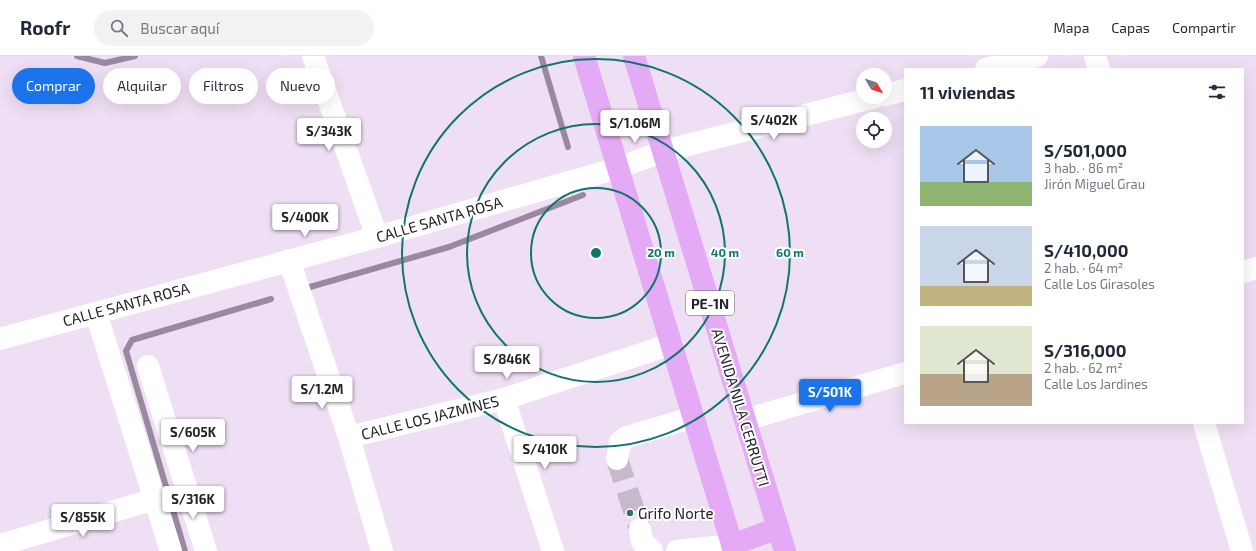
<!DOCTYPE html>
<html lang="es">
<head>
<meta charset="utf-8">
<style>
	:root { --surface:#fff; --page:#f2f2f3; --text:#1f2937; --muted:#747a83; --line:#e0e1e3; --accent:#1a73e8 }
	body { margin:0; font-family:"Exo 2",sans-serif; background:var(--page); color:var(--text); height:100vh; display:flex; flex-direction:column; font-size:15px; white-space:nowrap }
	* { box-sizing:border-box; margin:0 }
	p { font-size:13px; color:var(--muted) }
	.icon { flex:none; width:22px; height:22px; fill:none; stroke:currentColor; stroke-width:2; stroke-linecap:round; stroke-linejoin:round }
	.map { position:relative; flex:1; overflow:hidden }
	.side { position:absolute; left:904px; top:12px; width:340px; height:356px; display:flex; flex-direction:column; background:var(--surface); border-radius:0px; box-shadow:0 4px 16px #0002 }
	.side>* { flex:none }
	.top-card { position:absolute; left:12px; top:12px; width:380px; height:36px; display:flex; gap:8px }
	.needle { width:26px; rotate:129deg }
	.tools { position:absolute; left:856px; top:12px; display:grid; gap:8px }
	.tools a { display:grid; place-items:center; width:36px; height:36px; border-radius:50%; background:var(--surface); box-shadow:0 4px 16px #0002; font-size:20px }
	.price { position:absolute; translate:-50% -34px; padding:0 9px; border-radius:4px; background:#fff; color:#222; font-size:13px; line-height:26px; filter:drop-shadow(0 1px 2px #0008) }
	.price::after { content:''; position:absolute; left:50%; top:24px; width:12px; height:9px; margin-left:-6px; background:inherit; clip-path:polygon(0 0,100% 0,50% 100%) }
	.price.on { background:var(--accent); color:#fff }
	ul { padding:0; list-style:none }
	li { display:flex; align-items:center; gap:12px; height:100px; padding:0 16px }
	li span { display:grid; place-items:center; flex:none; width:112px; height:80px; border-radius:0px; color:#555 }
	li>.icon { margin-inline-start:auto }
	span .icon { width:48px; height:48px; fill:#fffc; stroke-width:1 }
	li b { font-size:17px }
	h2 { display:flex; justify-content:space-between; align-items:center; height:48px; padding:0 16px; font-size:17px }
	.pill { padding:0 14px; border-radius:18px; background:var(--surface); box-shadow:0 4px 16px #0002; font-size:14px; line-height:36px }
	.pill.on { background:var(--accent); color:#fff }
	header { display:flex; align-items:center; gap:24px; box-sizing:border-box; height:56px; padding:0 20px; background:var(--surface); border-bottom:1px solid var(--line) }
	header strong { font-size:19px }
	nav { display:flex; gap:22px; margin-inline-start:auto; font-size:14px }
	.search { width:280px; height:36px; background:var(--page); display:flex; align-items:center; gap:10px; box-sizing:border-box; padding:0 14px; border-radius:22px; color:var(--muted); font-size:15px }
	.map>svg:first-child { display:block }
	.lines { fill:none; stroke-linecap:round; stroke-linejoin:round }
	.stream { stroke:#9a87a0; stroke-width:6 }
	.minor-tunnel { stroke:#c7b9cc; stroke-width:22; stroke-dasharray:22 11; stroke-linecap:butt }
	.minor { stroke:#fff; stroke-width:22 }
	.highway { stroke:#e4aaf6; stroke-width:22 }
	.ring { fill:none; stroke:#0f766e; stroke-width:2 }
	.poi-dot { fill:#34705b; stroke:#fff; stroke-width:1.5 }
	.labels { text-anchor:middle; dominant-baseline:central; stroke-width:4; stroke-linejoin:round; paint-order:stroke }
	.shield { fill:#fff; stroke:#676368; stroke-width:1 }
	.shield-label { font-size:14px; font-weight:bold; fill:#262028 }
	.street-label { font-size:15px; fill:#262028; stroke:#fff }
	.poi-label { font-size:15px; fill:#262028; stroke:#fff; text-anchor:start }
	.centre { fill:#0f766e; stroke:#fff; stroke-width:2 }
	.ring-label { font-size:12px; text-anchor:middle; font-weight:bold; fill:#0f766e; stroke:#fff; stroke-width:4; stroke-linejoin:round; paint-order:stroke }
</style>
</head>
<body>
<header>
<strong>Roofr</strong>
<div class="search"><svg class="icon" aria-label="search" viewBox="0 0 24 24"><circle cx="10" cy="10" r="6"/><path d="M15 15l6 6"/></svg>Buscar aquí</div>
<nav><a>Mapa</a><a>Capas</a><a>Compartir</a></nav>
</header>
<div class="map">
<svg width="1256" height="495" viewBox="0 0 1256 495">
	<rect width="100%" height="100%" fill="#efdff5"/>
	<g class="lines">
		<!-- stream -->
		<g class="stream">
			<path d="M 77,0 L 105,7 L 135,0"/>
			<path d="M 541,0 L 568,91"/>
			<path d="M 303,233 L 449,191 L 583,139"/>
			<path d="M 185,495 L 126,295 L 132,284 L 271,243"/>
		</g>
		<!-- minor-tunnel -->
		<path class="minor-tunnel" d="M 617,403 L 640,473"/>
		<!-- minor -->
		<g class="minor">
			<path d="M 313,0 L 377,181"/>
			<path d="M 1095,0 L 1099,13"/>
			<path d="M 986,13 L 1037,0"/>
			<path d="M 885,39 L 905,34"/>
			<path d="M 289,204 L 349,381 L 382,495"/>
			<path d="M 1243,216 L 1256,212"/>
			<path d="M 96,257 L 171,495"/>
			<path d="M 0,283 L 377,181 L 618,112 L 664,95 L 876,41"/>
			<path d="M 148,310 L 206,495"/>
			<path d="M 504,343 L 553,495"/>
			<path d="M 745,364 L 905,317"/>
			<path d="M 1204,367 L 1242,495"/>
			<path d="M 349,381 L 504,343 L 672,288"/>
			<path d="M 617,403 L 620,386 L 627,381 L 694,361"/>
			<path d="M 640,473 L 642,486 L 652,495"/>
			<path d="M 0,489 L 155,443"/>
			<path d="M 677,495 L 732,489"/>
		</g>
		<!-- highway -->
		<g class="highway">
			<path d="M 584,0 L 734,495"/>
			<path d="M 634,0 L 785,495"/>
			<path d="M 732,489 L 778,472"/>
		</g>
	</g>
	<!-- distance rings -->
	<g class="ring">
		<circle cx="596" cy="197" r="65"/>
		<circle cx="596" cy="197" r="129"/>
		<circle cx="596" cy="197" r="194"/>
	</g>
	<!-- markers -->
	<circle class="poi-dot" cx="630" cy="457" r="4"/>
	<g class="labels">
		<!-- shield labels -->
		<rect class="shield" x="686" y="235" width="48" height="24" rx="3"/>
		<g class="shield-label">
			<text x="710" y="247">PE-1N</text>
		</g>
		<!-- street labels -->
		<g class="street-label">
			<text transform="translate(439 163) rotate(-16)">CALLE SANTA ROSA</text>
			<text transform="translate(126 248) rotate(-15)">CALLE SANTA ROSA</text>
			<text transform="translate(741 351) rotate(73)">AVENIDA NILA CERRUTTI</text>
			<text transform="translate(430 361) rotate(-14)">CALLE LOS JAZMINES</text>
		</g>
		<!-- poi labels -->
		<g class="poi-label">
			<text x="638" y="457">Grifo Norte</text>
		</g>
	</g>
	<circle cx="596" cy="197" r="6" class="centre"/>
	<g class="ring-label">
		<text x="661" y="201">20 m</text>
		<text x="725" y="201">40 m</text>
		<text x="790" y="201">60 m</text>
	</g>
</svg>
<div class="tools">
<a><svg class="needle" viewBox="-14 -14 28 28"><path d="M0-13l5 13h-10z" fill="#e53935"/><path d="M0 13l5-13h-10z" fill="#747a83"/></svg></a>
<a><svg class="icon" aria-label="locate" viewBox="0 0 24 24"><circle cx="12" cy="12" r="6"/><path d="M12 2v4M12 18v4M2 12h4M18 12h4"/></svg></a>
</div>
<b class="price" style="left:774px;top:85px">S/402K</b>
<b class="price" style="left:635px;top:88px">S/1.06M</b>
<b class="price" style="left:329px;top:96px">S/343K</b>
<b class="price" style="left:305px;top:182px">S/400K</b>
<b class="price" style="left:507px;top:324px">S/846K</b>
<b class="price" style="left:322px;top:354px">S/1.2M</b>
<b class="price on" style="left:830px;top:357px">S/501K</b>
<b class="price" style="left:193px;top:397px">S/605K</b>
<b class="price" style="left:545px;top:414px">S/410K</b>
<b class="price" style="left:193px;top:464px">S/316K</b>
<b class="price" style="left:83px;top:482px">S/855K</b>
<div class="top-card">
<a class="pill on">Comprar</a>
<a class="pill">Alquilar</a>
<a class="pill">Filtros</a>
<a class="pill">Nuevo</a>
</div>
<section class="side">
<h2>11 viviendas<svg class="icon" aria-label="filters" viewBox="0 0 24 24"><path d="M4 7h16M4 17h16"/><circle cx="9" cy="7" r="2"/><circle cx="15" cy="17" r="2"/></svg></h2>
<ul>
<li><span style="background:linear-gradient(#a9c7e8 70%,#8fb573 0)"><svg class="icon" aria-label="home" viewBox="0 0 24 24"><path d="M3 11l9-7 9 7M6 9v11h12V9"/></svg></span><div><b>S/501,000</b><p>3 hab. · 86 m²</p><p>Jirón Miguel Grau</p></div></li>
<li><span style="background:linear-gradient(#c9d6e8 75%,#c2b280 0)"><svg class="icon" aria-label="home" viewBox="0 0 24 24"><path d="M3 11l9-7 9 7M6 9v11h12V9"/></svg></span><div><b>S/410,000</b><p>2 hab. · 64 m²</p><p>Calle Los Girasoles</p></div></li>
<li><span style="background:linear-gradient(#dfe7d0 60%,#b9a48a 0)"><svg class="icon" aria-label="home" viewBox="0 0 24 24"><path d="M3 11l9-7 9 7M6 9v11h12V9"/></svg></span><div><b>S/316,000</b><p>2 hab. · 62 m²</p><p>Calle Los Jardines</p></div></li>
</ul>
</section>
</div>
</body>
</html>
